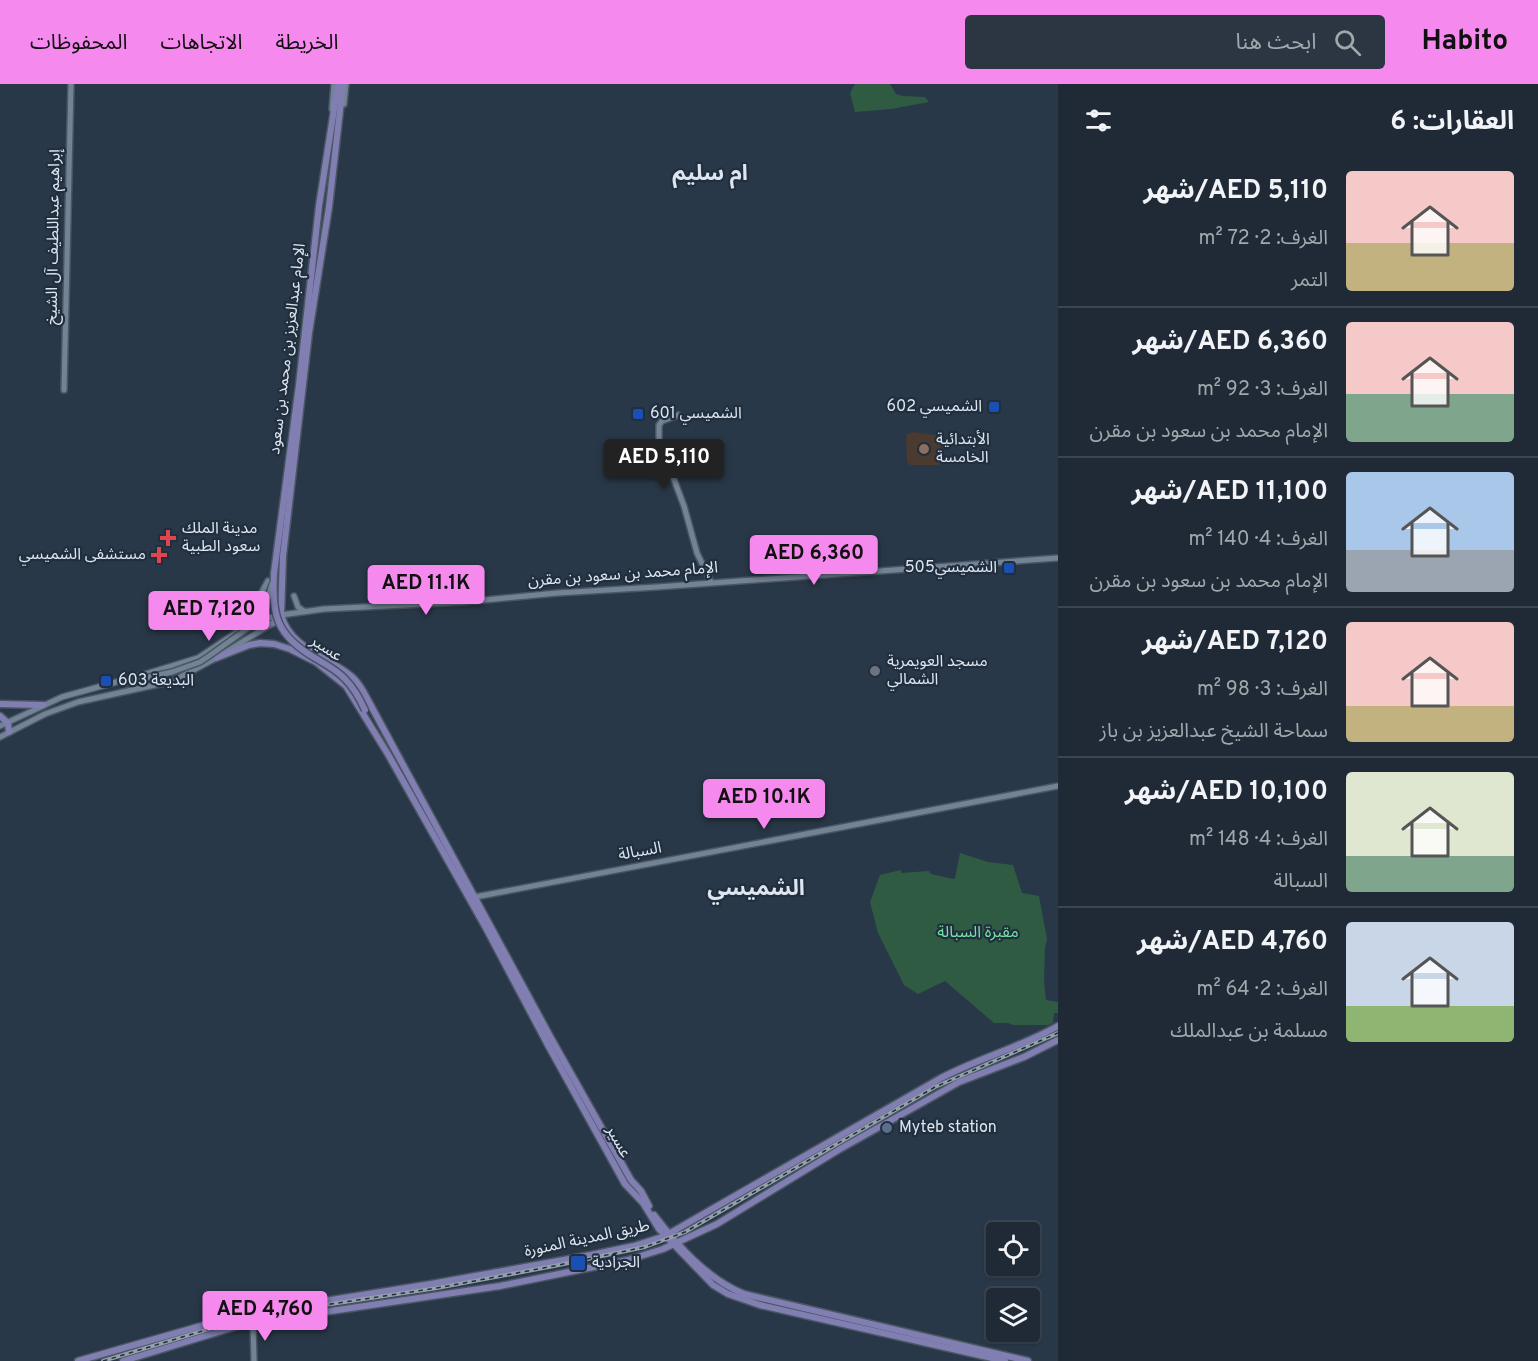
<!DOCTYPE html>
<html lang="ar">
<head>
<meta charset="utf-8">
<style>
	:root { --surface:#1f2a36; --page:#2c3642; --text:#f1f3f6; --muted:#a1a7ad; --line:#3c4651; --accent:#f689ee }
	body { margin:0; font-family:Overpass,"Noto Sans Arabic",sans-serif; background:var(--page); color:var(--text); direction:rtl; height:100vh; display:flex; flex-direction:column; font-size:22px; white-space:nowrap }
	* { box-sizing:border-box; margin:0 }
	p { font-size:20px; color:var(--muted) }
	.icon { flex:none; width:33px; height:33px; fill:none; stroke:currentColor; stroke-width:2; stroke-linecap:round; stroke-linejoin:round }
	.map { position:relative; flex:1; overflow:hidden; direction:ltr }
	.details { display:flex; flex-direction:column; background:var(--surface); width:480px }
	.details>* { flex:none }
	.tools { position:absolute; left:986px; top:1138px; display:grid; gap:12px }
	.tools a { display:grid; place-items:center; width:54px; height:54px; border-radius:6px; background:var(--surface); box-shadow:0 2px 4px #0004,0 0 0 2px var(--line); font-size:30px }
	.price { position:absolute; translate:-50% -51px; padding:0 14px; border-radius:6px; background:var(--accent); color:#111; font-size:20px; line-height:39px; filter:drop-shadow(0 2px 3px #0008) }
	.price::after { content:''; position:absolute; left:50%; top:36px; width:18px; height:14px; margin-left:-9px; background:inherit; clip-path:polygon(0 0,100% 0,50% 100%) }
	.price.on { background:#222; color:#fff }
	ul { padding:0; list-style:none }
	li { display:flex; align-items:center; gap:18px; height:150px; padding:0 24px }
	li+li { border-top:2px solid var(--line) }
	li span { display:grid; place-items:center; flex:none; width:168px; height:120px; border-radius:6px; color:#555 }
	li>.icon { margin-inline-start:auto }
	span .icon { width:72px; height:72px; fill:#fffc; stroke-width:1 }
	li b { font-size:26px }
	h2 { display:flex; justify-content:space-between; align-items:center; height:72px; padding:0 24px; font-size:26px }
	header { display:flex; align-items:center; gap:36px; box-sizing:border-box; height:84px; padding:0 30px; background:var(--accent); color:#111 }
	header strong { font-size:28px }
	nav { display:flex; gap:33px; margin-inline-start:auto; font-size:21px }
	.search { width:420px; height:54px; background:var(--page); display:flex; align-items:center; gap:15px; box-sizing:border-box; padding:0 21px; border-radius:6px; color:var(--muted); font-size:22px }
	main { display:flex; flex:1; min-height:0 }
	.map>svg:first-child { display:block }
	.education { fill:#4b3a2f }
	.green { fill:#2f5b42 }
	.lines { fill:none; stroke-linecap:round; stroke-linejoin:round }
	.secondary-casing { stroke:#4a5664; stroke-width:8 }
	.primary-casing { stroke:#4a5664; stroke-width:9 }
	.secondary { stroke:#738396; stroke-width:5 }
	.primary { stroke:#817eb2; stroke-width:6 }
	.rail-casing { stroke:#949fac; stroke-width:4 }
	.rail { stroke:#202e3d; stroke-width:1.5; stroke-dasharray:4.5; stroke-linecap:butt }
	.secondary-bridge-casing { stroke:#4a5664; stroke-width:8; stroke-linecap:butt }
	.primary-bridge-casing { stroke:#4a5664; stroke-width:9; stroke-linecap:butt }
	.secondary-bridge { stroke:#738396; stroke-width:5 }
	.primary-bridge { stroke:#817eb2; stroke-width:6 }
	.transit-dot { fill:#1a4fb4; stroke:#202e3d; stroke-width:2 }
	.education-dot { fill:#8d6e63; stroke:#202e3d; stroke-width:2 }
	.health-dot { fill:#e0444e; stroke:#202e3d; stroke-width:2 }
	.worship-dot { fill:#6b7280; stroke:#202e3d; stroke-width:2 }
	.service-dot { fill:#5c6f8a; stroke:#202e3d; stroke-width:2 }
	.labels { text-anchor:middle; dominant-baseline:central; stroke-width:4.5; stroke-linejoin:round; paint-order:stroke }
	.street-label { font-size:16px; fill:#dce5f0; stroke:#202e3d }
	.poi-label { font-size:16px; fill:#dce5f0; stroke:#202e3d; text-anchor:start }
	.park-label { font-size:16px; fill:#76e2a6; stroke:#202e3d }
	.district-label { font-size:22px; font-weight:bold; fill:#dce5f0; stroke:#202e3d }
</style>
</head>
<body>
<header>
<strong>Habito</strong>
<div class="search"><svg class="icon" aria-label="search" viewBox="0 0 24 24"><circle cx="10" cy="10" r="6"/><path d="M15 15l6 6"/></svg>ابحث هنا</div>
<nav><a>الخريطة</a><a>الاتجاهات</a><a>المحفوظات</a></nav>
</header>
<main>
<section class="details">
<h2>العقارات: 6<svg class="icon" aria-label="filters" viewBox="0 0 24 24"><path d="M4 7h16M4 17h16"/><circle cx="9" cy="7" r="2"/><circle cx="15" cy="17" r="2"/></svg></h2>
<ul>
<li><span style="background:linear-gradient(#f6c9c9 60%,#c2b280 0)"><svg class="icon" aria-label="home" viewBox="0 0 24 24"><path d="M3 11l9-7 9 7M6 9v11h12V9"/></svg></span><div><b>AED 5,110/شهر</b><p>الغرف: 2 · 72 m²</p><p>التمر</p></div></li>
<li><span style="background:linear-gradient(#f6c9c9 60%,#7fa58c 0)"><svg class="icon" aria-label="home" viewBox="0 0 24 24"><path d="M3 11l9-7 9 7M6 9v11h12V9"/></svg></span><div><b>AED 6,360/شهر</b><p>الغرف: 3 · 92 m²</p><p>الإمام محمد بن سعود بن مقرن</p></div></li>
<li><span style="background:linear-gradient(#a9c7e8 65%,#9aa5b1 0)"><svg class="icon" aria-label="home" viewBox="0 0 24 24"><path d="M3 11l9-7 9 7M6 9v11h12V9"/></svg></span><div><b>AED 11,100/شهر</b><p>الغرف: 4 · 140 m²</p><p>الإمام محمد بن سعود بن مقرن</p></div></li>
<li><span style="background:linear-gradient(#f6c9c9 70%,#c2b280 0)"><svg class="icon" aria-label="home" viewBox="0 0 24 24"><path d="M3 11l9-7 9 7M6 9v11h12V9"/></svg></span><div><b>AED 7,120/شهر</b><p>الغرف: 3 · 98 m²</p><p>سماحة الشيخ عبدالعزيز بن باز</p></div></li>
<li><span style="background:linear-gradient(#dfe7d0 70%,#7fa58c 0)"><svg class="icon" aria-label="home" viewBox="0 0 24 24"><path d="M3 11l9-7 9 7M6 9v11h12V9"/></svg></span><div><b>AED 10,100/شهر</b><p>الغرف: 4 · 148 m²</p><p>السبالة</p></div></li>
<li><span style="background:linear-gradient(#c9d6e8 70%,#8fb573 0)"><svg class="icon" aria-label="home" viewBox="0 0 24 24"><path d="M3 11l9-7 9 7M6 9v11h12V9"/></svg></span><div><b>AED 4,760/شهر</b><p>الغرف: 2 · 64 m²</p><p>مسلمة بن عبدالملك</p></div></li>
</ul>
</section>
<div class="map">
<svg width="1058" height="1277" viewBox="0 0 1058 1277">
	<rect width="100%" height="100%" fill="#293848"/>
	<!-- education -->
	<path class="education" d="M 913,348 L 942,352 L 940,381 L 910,381 L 907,378 L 906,351 Z"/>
	<!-- green -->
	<g class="green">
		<path d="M 855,0 L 890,0 L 896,10 L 903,12 L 925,13 L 929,18 L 891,25 L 855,28 L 850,9 Z"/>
		<path d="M 960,769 L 988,778 L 1013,781 L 1022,809 L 1039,812 L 1047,855 L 1045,863 L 1044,897 L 1046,916 L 1058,918 L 1058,929 L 1054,929 L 1053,939 L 1048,941 L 1013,941 L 1008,939 L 994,939 L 945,897 L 918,910 L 904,901 L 878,849 L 870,818 L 880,791 L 901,786 L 901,789 L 929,787 L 931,790 L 953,795 L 955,794 Z"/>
	</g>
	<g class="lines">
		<!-- secondary casing -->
		<g class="secondary-casing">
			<g id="secondary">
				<path d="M 344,20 L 346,0"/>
				<path d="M 332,25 L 334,0"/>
				<path d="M 64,306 L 71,0"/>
				<path d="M 678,331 L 662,337 L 659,341 L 659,356 L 684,422 L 697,469 L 711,498"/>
				<path d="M 294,512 L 298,523 L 304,527"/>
				<path d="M 238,544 L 248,533 L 268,497"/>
				<path d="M 0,642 L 62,613 L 149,589 L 198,574 L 252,538 L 281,531 L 324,525 L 465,518 L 557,509 L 657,503 L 1058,474"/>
				<path d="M 0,653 L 45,630 L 78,618 L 173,597 L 216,574 L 273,539"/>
				<path d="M 475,813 L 1058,702"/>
				<path d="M 253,1240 L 254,1277"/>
			</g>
		</g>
		<!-- primary casing -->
		<g class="primary-casing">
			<g id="primary">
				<path d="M 274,489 L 299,301 L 319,122 L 338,0"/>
				<path d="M 281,531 C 291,565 327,572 351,592 C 356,596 360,602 363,607 L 552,956 L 631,1096 L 641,1107 L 649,1122"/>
				<path d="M 273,539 L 281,531 L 283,472 L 309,249 L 329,123 L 343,0"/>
				<path d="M 216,574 L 249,561 L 260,559 L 274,560 L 290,565 L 316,578 L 346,602 L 389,672 L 486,844 L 548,961 L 625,1100 L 643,1119 L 659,1145 L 713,1201 L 728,1210 L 760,1221 L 1005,1277"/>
				<path d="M 0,620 L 43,621"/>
				<path d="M 0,632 L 8,639 L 9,648"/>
				<path d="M 654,1131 C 678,1162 707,1195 744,1210 L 1028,1277"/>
				<path d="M 78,1277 L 243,1230 L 431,1200 L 591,1171 L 634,1162 L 665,1152 L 941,994 C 979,974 1021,963 1058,942"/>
				<path d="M 123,1277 L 238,1242 L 277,1235 L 500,1202 L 628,1176 L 663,1165 L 717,1140 L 840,1065 L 959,998 L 1024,973 L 1058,956"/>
			</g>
		</g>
		<!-- secondary -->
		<use href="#secondary" class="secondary"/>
		<!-- primary -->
		<use href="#primary" class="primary"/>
		<!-- rail casing -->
		<g class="rail-casing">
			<path id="rail" d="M 103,1277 L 252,1232 L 437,1204 L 554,1182 L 645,1163 L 685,1148 L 935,1003 L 1058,949"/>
		</g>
		<!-- rail -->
		<use href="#rail" class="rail"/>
		<!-- secondary-bridge casing -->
		<g class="secondary-bridge-casing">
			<path id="secondary-bridge" d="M 122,599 L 172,588 L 200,578 L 209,572 L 255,539 L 265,525 L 272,500"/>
		</g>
		<!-- primary-bridge casing -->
		<g class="primary-bridge-casing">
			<path id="primary-bridge" d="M 274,489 C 272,532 276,551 315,574 C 325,580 337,586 345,595 C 354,604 360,615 365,626"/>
		</g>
		<!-- secondary-bridge -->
		<use href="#secondary-bridge" class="secondary-bridge"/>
		<!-- primary-bridge -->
		<use href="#primary-bridge" class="primary-bridge"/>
	</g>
	<!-- markers -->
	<g class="transit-dot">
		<rect x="988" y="317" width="12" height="12" rx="3"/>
		<rect x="632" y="324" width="12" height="12" rx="3"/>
		<rect x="1003" y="478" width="12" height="12" rx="3"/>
		<rect x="100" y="591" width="12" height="12" rx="3"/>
		<rect x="570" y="1171" width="16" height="16" rx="3"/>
	</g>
	<circle class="education-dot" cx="924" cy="365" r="6"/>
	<g class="health-dot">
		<path d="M165 445h6v6h6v6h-6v6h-6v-6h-6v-6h6z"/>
		<path d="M156 462h6v6h6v6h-6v6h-6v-6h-6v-6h6z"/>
	</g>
	<circle class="worship-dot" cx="875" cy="587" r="6"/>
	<circle class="service-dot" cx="887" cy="1044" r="6"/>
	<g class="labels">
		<!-- street labels -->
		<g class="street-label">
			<text transform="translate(54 153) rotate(-89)">إبراهيم عبداللطيف آل الشيخ</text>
			<text transform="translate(288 265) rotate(-83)">الإمام عبدالعزيز بن محمد بن سعود</text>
			<text transform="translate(623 491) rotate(-4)">الإمام محمد بن سعود بن مقرن</text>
			<text transform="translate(326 565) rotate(33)">عسير</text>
			<text transform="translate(640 768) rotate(-10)">السبالة</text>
			<text transform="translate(618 1058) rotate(61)">عسير</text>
			<text transform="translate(587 1155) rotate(-12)">طريق المدينة المنورة</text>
		</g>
		<!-- poi labels -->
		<g class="poi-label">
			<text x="982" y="323" text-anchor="end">الشميسي 602</text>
			<text x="650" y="330">الشميسي 601</text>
			<text x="936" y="356">الأبتدائية<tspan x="936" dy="18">الخامسة</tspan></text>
			<text x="182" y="445">مدينة الملك<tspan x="182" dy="18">سعود الطبية</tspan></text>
			<text x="146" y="471" text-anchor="end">مستشفى الشميسي</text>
			<text x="997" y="484" text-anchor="end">الشميسي505</text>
			<text x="887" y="578">مسجد العويمرية<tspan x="887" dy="18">الشمالي</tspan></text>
			<text x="118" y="597">البديعة 603</text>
			<text x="899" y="1044">Myteb station</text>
			<text x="592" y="1179">الجرادية</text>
		</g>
		<!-- park labels -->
		<g class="park-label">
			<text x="978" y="849">مقبرة السبالة</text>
		</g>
		<!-- district labels -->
		<g class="district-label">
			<text x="710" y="90">ام سليم</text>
			<text x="756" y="805">الشميسي</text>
		</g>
	</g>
</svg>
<div class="tools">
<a><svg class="icon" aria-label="locate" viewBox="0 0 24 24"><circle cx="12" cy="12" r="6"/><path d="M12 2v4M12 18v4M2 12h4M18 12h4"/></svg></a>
<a><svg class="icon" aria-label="layers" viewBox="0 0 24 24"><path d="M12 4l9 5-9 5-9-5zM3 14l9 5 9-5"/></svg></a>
</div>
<b class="price on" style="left:664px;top:406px">AED 5,110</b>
<b class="price" style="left:814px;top:502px">AED 6,360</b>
<b class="price" style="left:426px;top:532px">AED 11.1K</b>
<b class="price" style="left:209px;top:558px">AED 7,120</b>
<b class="price" style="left:764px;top:746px">AED 10.1K</b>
<b class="price" style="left:265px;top:1258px">AED 4,760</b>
</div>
</main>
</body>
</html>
